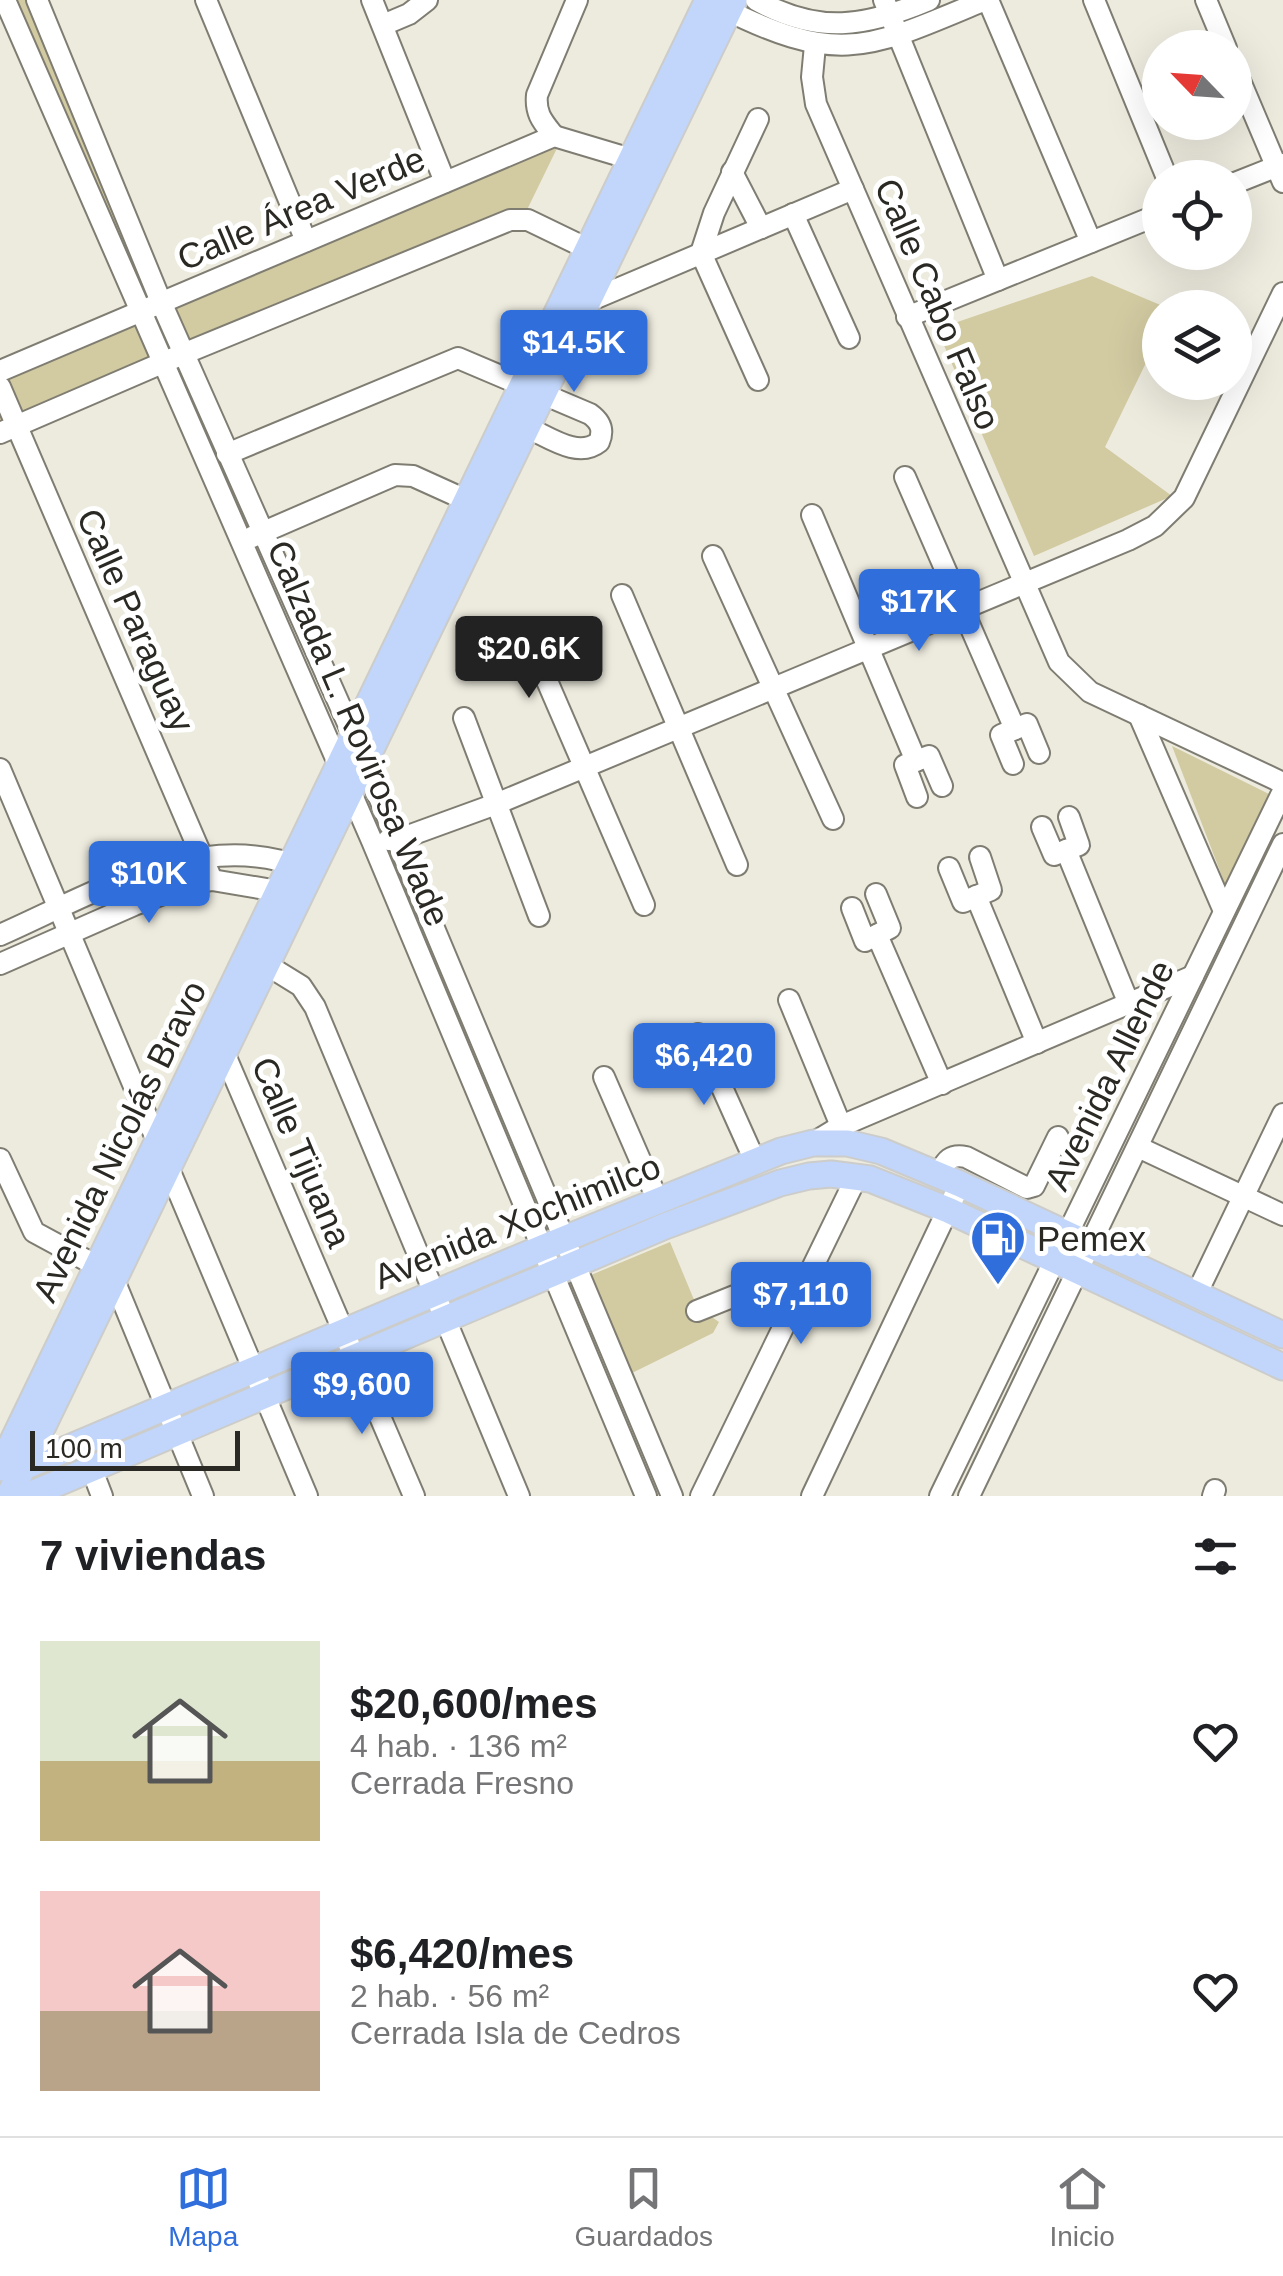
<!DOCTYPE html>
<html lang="es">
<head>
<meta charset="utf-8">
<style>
	:root { --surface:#fff; --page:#f6f6f6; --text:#202124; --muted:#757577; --line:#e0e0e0; --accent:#306edc }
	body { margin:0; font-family:Helvetica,sans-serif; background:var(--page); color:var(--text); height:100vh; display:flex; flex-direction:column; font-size:38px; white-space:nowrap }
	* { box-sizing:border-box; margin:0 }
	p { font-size:32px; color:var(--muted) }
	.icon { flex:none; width:55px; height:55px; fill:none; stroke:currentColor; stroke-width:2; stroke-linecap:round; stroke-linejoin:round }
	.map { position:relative; height:1496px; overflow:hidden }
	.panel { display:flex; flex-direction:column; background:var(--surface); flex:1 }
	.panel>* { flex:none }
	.needle { width:65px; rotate:295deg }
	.tools { position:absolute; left:1142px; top:30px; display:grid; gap:20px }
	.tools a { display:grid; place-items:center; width:110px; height:110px; border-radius:50%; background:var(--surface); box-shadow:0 10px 40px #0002; font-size:50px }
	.scale { position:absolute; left:30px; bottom:25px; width:210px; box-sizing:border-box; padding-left:10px; border:5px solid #2a2924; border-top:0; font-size:28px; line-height:35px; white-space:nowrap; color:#2a2924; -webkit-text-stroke:8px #fff; paint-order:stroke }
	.price { position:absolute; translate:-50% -85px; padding:0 22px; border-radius:10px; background:var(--accent); color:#fff; font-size:32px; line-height:65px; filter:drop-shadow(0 2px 5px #0008) }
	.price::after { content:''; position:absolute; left:50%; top:60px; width:30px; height:22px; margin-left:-15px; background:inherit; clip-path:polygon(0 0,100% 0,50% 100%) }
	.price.selected { background:#222; color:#fff }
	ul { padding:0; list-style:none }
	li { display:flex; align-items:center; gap:30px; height:250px; padding:0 40px }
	li span { display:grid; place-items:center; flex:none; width:280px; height:200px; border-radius:0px; color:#555 }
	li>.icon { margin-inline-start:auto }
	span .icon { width:120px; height:120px; fill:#fffc; stroke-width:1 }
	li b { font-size:42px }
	h2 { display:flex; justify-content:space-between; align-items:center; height:120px; padding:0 40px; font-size:42px }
	.menu { display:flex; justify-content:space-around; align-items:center; height:140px; border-top:2px solid var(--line); background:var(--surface); font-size:28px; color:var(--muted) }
	.menu a { display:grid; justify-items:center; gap:5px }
	.menu .selected { color:var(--accent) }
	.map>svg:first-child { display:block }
	.green { fill:#d2caa1 }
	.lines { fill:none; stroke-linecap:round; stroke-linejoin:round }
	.minor-casing { stroke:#7f7d72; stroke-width:24 }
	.major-casing { stroke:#ccccca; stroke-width:29 }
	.minor { stroke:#fff; stroke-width:20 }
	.major { stroke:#c1d6fa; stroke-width:25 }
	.labels { text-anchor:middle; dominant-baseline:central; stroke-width:10; stroke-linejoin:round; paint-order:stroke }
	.street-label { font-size:35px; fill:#2a2924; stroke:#fff }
	.poi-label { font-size:35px; fill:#2a2924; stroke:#fff; text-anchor:start }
</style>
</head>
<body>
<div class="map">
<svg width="1283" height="1496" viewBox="0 0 1283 1496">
	<rect width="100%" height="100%" fill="#edebde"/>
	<!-- green -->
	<g class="green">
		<path d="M 7,0 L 35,0 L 159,302 L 140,309 Z"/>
		<path d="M 561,140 L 523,218 L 184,353 L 161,302 Z"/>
		<path d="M 1092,276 L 1165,307 L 1160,308 L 1160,334 L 1105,447 L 1172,496 L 1034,556 L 937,329 Z"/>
		<path d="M 138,313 L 160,363 L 0,432 L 0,371 Z"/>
		<path d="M 1172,746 L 1269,794 L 1225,884 Z"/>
		<path d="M 670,1242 L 697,1307 L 719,1322 L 713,1333 L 632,1373 L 591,1275 Z"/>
	</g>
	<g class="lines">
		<!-- minor casing -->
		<g class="minor-casing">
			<g id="minor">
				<path d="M 5,0 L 372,841 L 646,1496"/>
				<path d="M 37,0 L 161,302 L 353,735 L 672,1496"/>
				<path d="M 206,0 L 306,241"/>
				<path d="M 372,0 L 445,182"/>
				<path d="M 756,0 C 819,35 865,27 929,0"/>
				<path d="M 884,0 L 998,280"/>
				<path d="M 988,0 L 1091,242"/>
				<path d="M 1094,0 L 1167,178"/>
				<path d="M 1206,0 L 1226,48"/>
				<path d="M 719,6 C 839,67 868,49 985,0"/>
				<path d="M 383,25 L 409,14 L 427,0"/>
				<path d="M 815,45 L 812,77 L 816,104 L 1059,662 L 1090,692 L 1283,783"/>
				<path d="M 1235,69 L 1283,182"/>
				<path d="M 758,119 L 714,213 L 701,253 L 758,380"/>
				<path d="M 554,136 C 543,122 535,114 537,95 L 577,0"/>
				<path d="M 732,172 L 761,228"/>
				<path d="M 1235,183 L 1283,164"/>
				<path d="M 793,214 L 849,338"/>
				<path d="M 589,301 L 853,189"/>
				<path d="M 907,317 L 1160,214"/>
				<path d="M 0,371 L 554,136 L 631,159"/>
				<path d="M 0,387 L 212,880"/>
				<path d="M 0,433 L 183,354 L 510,220 L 528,220 L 588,249"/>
				<path d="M 227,454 L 458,358 L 590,414 C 601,422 604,430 599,442 C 578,459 549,437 528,428"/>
				<path d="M 905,477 L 1015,729"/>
				<path d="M 812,515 L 916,761"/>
				<path d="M 252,537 L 395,475 L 413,476 L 466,500"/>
				<path d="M 713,556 L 833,819"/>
				<path d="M 622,595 L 737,865"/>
				<path d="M 528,637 L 644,905"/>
				<path d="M 1139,715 L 1224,911"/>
				<path d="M 464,718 L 539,916"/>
				<path d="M 1013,764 L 1001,735 L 1027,724 L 1039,753"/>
				<path d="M 0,769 L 307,1496"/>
				<path d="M 917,797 L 905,765 L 929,756 L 942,786"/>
				<path d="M 1042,827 L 1054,855 L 1079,845 L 1069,817"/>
				<path d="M 388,840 L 397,840 L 496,804 L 1128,540 L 1155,526 L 1184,498 L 1283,293"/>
				<path d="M 1066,850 L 1129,1004"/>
				<path d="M 949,868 L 963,902 L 991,890 L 980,857"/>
				<path d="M 976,896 L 1037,1043"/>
				<path d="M 852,908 L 865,941 L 890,928 L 876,894"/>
				<path d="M 0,935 C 93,894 200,827 303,868"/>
				<path d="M 877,935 L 942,1084"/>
				<path d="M 254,957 L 301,986 L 315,1007 L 519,1496"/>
				<path d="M 0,964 L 134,905 L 190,884 L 212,880 L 290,893"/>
				<path d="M 789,1000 L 841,1126"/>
				<path d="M 698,1034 L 755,1161"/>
				<path d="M 225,1055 L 414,1496"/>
				<path d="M 604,1077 L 658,1201"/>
				<path d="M 813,1143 L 841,1126 L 1193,976"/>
				<path d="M 1138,1147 L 1283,1215"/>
				<path d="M 0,1159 L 34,1232 L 97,1266"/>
				<path d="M 938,1175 C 946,1161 949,1154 966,1157 L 1027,1188 L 1034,1186 L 1058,1137"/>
				<path d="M 114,1280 L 203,1496"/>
				<path d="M 1196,1295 L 1283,1114"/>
				<path d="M 697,1311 L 762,1285 L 797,1298"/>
				<path d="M 92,1470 L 102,1496"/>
				<path d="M 701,1496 L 857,1176"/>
				<path d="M 812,1496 L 960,1184"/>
				<path d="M 940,1496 L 1283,791"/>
				<path d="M 969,1496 L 1283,844"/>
				<path d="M 1213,1496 L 1215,1490"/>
			</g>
		</g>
		<!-- major casing -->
		<g class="major-casing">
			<g id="major">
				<path d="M 0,1468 L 708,0"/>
				<path d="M 19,1469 L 542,1248 L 781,1151 L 813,1143 L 847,1143 L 881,1151 L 960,1184 L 1283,1335"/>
				<path d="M 9,1496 L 734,0"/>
				<path d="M 27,1496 L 665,1226 L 780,1183 L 809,1176 L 831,1174 L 870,1179 L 948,1210 L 1283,1367"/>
			</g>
		</g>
		<!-- minor -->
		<use href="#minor" class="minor"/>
		<!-- major -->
		<use href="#major" class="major"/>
	</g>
	<!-- icons -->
	<defs>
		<g id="fuel-pin" transform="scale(2.875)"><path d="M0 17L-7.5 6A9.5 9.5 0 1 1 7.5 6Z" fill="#306edc" stroke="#fff"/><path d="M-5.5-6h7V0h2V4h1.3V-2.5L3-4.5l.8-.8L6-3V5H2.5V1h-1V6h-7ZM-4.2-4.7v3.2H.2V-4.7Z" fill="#fff"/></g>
	</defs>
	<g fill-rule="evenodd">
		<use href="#fuel-pin" x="998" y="1238"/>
	</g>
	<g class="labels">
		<!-- street labels -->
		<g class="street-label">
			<text transform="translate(301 208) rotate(-23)">Calle Área Verde</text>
			<text transform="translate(938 304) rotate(67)">Calle Cabo Falso</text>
			<text transform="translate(136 620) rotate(66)">Calle Paraguay</text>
			<text transform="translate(359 733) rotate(67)">Calzada L. Rovirosa Wade</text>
			<text transform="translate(1109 1075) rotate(-64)">Avenida Allende</text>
			<text transform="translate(119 1141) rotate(-64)">Avenida Nicolás Bravo</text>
			<text transform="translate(302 1152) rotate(67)">Calle Tijuana</text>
			<text transform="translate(517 1221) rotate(-22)">Avenida Xochimilco</text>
		</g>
		<!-- poi labels -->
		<g class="poi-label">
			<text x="1037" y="1238">Pemex</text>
		</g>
	</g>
</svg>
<div class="tools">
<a><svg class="needle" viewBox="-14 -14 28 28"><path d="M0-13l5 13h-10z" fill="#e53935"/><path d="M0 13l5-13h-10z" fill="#757577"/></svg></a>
<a><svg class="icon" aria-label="locate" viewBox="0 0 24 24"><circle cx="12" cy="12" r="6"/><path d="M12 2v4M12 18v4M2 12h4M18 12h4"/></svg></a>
<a><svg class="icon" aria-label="layers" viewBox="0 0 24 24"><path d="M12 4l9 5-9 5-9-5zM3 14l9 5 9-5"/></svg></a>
</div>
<div class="scale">100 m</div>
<b class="price" style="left:574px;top:395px">$14.5K</b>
<b class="price" style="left:919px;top:654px">$17K</b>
<b class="price selected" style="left:529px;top:701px">$20.6K</b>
<b class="price" style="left:149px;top:926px">$10K</b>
<b class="price" style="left:704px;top:1108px">$6,420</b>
<b class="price" style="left:801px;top:1347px">$7,110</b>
<b class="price" style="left:362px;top:1437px">$9,600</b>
</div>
<section class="panel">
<h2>7 viviendas<svg class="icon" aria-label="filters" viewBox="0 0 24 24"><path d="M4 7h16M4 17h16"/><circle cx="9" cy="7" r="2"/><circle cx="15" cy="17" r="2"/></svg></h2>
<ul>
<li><span style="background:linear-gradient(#dfe7d0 60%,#c2b280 0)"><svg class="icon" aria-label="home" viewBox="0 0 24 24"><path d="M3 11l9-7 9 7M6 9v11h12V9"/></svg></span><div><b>$20,600/mes</b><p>4 hab. · 136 m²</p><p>Cerrada Fresno</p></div><svg class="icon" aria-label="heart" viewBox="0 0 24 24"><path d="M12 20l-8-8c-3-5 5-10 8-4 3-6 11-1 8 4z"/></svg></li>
<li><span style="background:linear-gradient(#f6c9c9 60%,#b9a48a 0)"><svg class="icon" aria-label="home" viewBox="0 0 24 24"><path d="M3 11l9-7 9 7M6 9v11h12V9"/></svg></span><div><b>$6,420/mes</b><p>2 hab. · 56 m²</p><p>Cerrada Isla de Cedros</p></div><svg class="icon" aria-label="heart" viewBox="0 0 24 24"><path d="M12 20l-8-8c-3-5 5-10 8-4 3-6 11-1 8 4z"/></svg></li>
</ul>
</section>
<nav class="menu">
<a class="selected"><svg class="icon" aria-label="map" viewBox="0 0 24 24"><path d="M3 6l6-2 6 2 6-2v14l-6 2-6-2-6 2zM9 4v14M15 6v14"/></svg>Mapa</a>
<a><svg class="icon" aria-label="saved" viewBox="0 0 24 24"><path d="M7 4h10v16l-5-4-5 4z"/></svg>Guardados</a>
<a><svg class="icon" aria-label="home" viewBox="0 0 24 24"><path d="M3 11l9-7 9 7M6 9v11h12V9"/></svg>Inicio</a>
</nav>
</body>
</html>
